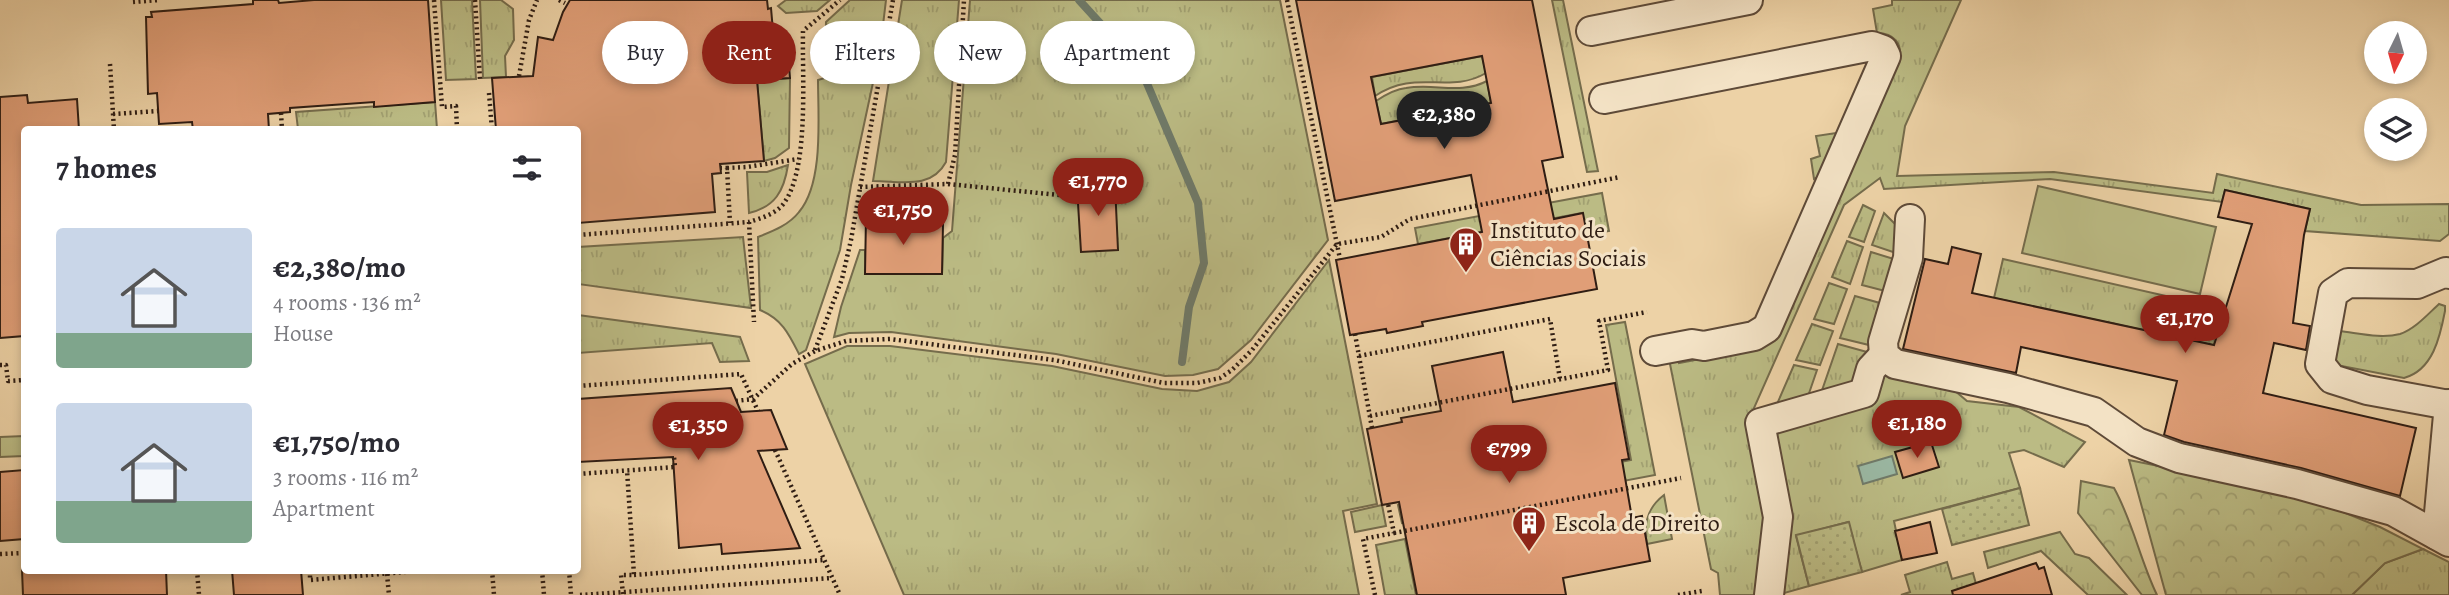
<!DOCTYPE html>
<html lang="en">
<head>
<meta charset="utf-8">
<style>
	:root { --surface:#fff; --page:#f7f7f7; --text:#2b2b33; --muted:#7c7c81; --accent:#8f2418 }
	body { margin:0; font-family:Alegreya,serif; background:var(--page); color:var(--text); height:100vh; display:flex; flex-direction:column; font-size:26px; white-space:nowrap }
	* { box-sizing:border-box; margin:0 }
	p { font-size:23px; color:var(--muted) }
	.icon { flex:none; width:38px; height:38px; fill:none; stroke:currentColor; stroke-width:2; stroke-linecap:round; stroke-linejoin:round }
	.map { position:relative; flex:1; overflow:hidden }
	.side { position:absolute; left:21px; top:126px; width:560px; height:448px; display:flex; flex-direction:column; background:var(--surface); border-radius:7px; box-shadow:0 4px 10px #0003 }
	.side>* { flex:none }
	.banner { position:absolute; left:602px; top:21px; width:665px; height:63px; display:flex; gap:14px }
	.needle { width:46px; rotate:185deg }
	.buttons { position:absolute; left:2364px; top:21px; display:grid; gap:14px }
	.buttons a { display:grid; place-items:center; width:63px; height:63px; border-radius:50%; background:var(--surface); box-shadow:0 4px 10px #0003; font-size:35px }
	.price { position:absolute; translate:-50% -60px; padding:0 16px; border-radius:24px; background:var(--accent); color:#fff; font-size:23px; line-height:46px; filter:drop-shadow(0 2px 4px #0008) }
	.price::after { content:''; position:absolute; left:50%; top:42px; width:21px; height:16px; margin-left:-10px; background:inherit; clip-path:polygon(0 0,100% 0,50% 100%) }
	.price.active { background:#222; color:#fff }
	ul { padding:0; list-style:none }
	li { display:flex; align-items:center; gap:21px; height:175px; padding:0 35px }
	li span { display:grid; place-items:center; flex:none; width:196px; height:140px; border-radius:7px; color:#555 }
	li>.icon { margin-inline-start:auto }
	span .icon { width:84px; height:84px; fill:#fffc; stroke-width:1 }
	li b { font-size:30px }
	h2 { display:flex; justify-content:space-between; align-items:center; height:84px; padding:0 35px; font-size:30px }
	.chip { padding:0 24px; border-radius:32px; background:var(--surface); box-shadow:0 4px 10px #0003; font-size:24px; line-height:63px }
	.chip.active { background:var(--accent); color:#fff }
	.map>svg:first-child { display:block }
	.grass { fill:url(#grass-tufts); stroke:#756c4c; stroke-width:2 }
	.forest { fill:url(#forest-crowns); stroke:#756c4c; stroke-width:2 }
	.park { fill:url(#park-dots); stroke:#756c4c; stroke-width:2 }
	.pitch { fill:#bbbb84; stroke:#756c4c; stroke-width:2 }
	.water { fill:#9ab8a3; stroke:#6f7a69; stroke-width:2 }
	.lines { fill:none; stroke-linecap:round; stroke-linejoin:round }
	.stream { stroke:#6f7a69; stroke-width:8 }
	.building { fill:#e09e77; stroke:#2f1d13; stroke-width:2; fill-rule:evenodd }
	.minor-casing { stroke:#5e4a38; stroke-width:32 }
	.path { stroke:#2f1d13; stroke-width:4.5; stroke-dasharray:2 3.5; stroke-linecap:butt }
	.minor { stroke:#f3e2c5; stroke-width:28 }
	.labels { text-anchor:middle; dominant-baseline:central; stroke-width:6; stroke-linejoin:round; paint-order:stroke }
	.poi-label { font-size:24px; fill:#2f1d13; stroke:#f3e2c5; text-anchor:start }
</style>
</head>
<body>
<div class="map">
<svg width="2449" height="595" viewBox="0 0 2449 595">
	<defs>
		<pattern id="grass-tufts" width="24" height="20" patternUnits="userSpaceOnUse" patternTransform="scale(1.75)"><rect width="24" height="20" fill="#bbbb84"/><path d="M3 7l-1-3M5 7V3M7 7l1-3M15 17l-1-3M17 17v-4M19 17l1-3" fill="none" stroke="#a1a071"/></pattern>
		<pattern id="forest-crowns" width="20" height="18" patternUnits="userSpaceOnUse" patternTransform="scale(1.75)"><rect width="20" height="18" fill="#bbbb84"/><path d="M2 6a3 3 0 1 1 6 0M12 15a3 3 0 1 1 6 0" fill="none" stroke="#a1a071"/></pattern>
		<pattern id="park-dots" width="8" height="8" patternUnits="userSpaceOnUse" patternTransform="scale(1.75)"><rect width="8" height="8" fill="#bbbb84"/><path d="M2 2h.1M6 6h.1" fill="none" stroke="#a1a071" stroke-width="1.8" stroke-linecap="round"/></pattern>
	</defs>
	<rect width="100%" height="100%" fill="#edd2a6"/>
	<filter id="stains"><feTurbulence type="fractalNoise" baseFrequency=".00286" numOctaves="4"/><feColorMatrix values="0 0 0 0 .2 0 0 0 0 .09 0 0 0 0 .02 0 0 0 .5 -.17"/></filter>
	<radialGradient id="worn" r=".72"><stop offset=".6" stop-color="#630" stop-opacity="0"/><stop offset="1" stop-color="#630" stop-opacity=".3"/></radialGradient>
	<!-- grass -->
	<g class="grass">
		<path d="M 441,0 L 472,0 L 476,79 L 446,80 Z"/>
		<path d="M 480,0 L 501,0 L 513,9 L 514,40 L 505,56 L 506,77 L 483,78 Z"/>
		<path d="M 786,0 L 830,0 L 817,11 L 786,13 L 778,6 Z"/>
		<path d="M 850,0 L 886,0 L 880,50 L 851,185 L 840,250 L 806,350 L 799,354 C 789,334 782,319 760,310 L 758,237 C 773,231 789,225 799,212 C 824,183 818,116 818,80 L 825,78 L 826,22 Z"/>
		<path d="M 902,0 L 959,0 L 946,162 C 931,190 901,181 873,181 Z"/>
		<path d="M 970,0 L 1280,0 L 1328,240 L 1251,340 L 1218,369 L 1193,375 L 1165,376 L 1056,354 L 891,332 L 849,333 L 834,337 L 841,307 L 860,250 L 865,250 L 866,274 L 942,274 L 943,238 L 952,231 Z"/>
		<path d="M 1552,0 L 1563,0 L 1598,171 L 1587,172 Z"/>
		<path d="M 1892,0 L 1961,0 L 1905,126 L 1897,176 L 2054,172 L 2213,193 L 2217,174 L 2361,205 L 2449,204 L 2449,234 L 2440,241 L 2305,231 L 2310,209 L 2225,190 L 2222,202 L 2050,179 L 1884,189 L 1880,178 L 1844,205 L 1750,417 L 1772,515 L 1762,595 L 1720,595 L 1718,573 L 1711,569 L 1669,359 L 1677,355 L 1679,363 L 1756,348 L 1781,329 L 1899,60 C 1903,44 1894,33 1877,33 L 1873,9 L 1892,5 Z"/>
		<path d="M 1482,56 L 1486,73 C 1449,95 1416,68 1375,96 L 1372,77 Z"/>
		<path d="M 790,78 L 789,148 L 775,158 L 764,161 L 757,81 Z"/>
		<path d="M 1487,81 L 1491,103 L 1381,124 L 1376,101 C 1385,95 1395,89 1406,88 C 1435,83 1460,95 1487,81 Z"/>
		<path d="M 435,102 L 437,129 L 401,127 L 392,130 L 298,129 L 296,112 Z"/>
		<path d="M 1836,133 L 1838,134 L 1820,176 L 1814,179 L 1811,159 L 1820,156 L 1816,136 Z"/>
		<path d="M 788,165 C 784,191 775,207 749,213 L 747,172 L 767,172 Z"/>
		<path d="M 1602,193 L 1609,231 L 1587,235 L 1582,213 L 1418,244 L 1415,228 Z"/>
		<path d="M 1863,205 L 1875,211 L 1864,242 L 1849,237 Z"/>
		<path d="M 1884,213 L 1896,225 L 1899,254 L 1872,245 Z"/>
		<path d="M 743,237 L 751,308 L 578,284 L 578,247 Z"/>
		<path d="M 1847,241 L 1863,247 L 1850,284 L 1832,277 Z"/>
		<path d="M 1871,252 L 1897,260 L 1889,292 L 1862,285 Z"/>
		<path d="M 2003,259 L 2210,306 L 2206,325 L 2221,330 L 2217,346 L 1994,298 Z"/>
		<path d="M 1329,260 L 1377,504 L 1343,511 L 1359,595 L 904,595 L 805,364 L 847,346 L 890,346 L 1052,366 L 1162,389 L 1197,391 L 1229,382 L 1251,362 Z"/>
		<path d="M 1829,283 L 1847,289 L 1834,324 L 1814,319 Z"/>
		<path d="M 1855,296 L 1887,305 L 1869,345 L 1840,338 Z"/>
		<path d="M 2439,304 L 2445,306 L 2445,311 C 2440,337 2433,370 2404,378 L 2331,364 L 2339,331 C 2358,333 2381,339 2400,334 C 2415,329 2428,314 2439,304 Z"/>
		<path d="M 578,315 L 740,337 L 749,361 L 720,362 L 712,343 L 578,353 Z"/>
		<path d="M 1625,322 L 1655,475 L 1402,523 L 1398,505 L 1631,460 L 1606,325 Z"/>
		<path d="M 1812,324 L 1833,331 L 1820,365 L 1796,360 Z"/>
		<path d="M 1838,344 L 1867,352 L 1862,382 L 1819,399 Z"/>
		<path d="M 1794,365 L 1817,370 L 1806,402 L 1774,411 Z"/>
		<path d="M 1877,374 L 1948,385 L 1967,401 L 2019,407 L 2085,442 L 2064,467 L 2024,450 L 2009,453 L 2020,488 L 1894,521 L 1902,560 L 1862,572 L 1848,522 L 1796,536 L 1809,586 L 1777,595 L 1766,427 Z"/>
		<path d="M 24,436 L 24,456 L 0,457 L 0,437 Z"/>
		<path d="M 1664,495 L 1672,539 L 1647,544 C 1643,524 1647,508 1664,495 Z"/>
		<path d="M 1382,505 L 1386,526 L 1355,532 L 1351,512 Z"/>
		<path d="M 2060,532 L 2075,554 L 2089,558 L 2127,595 L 2088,595 L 2041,551 L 1988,568 L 1984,552 Z"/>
		<path d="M 1405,539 L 1416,595 L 1385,595 L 1376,545 Z"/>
		<path d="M 2423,549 L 2449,562 L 2449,595 L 2352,595 L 2385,563 Z"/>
		<path d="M 1947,562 L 1952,579 L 1973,573 L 1979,595 L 1901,595 L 1910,592 L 1905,575 Z"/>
	</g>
	<!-- forest -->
	<g class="forest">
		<path d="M 2129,460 L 2301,495 L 2380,527 L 2423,549 L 2385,563 L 2352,595 L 2166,595 Z"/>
		<path d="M 2081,481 L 2114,488 C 2133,522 2140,560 2157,595 L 2142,595 L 2078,513 Z"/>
	</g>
	<!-- park -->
	<g class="park">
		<path d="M 2020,488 L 2029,525 L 1952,545 L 1942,509 Z"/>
		<path d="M 1849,522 L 1862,572 L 1809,586 L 1796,535 Z"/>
	</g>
	<!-- pitch -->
	<path class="pitch" d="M 2038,186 L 2216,227 L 2200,294 L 2022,253 Z"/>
	<!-- water -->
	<path class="water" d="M 1892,456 L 1897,474 L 1863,484 L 1858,466 Z"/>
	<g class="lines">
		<!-- stream -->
		<path class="stream" d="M 1079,0 L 1140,67 L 1198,203 L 1204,263 L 1189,307 L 1182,362"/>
	</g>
	<!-- building -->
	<g class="building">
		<path d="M 253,0 L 278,0 L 279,3 L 314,0 L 428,0 L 435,102 L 374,107 L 374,102 L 290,108 L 290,112 L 268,114 L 269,130 L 193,130 L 192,122 L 159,124 L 157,93 L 148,94 L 146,17 L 152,17 L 151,12 L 253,4 Z"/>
		<path d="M 570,0 L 767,0 L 768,9 L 771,8 L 775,54 L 788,53 L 790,78 L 757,80 L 764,161 L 720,164 L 721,173 L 712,174 L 715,212 L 578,223 L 578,130 L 496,130 L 492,78 L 533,76 L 538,37 L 553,40 L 563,12 Z"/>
		<path d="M 1296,0 L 1532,0 L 1563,157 L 1542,161 L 1554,219 L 1583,213 L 1597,289 L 1422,322 L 1423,326 L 1387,333 L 1386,329 L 1350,335 L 1336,260 L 1482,232 L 1471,175 L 1335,201 ZM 1482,56 L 1491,103 L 1381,124 L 1371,77 Z"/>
		<path d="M 27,95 L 28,103 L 77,99 L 79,130 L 24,130 L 24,336 L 0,338 L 0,97 Z"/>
		<path d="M 1115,185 L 1118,250 L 1081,252 L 1077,187 Z"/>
		<path d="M 2225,190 L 2310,209 L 2304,235 L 2293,323 L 2310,326 L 2306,350 L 2274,343 L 2263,393 L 2416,428 L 2400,496 L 2301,468 L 2184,442 L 2164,435 L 2177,381 L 2021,347 L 2016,373 L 1903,349 L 1925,259 L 1948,264 L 1952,247 L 1981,254 L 1972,293 L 2214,345 L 2252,224 L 2218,217 Z"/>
		<path d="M 866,217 L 902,217 L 902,224 L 943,224 L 942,274 L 865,274 Z"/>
		<path d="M 1503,352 L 1513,402 L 1615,383 L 1629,459 L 1622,460 L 1632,518 L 1642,516 L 1650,561 L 1563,578 L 1566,595 L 1417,595 L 1399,502 L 1382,505 L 1367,429 L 1402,422 L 1401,418 L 1441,411 L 1432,366 Z"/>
		<path d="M 731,388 L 741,412 L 771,410 L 787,449 L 758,451 L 800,548 L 722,554 L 721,544 L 679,548 L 673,457 L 578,462 L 578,399 Z"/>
		<path d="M 1931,442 L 1939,467 L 1903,478 L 1895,452 Z"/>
		<path d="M 24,470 L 24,539 L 0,541 L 0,472 Z"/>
		<path d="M 1930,522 L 1937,553 L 1902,560 L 1895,531 Z"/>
		<path d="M 2036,563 L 2039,569 L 2044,567 L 2052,595 L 1953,595 L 1952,591 Z"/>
		<path d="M 22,570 L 166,570 L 167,595 L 23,595 Z"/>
		<path d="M 232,570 L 301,570 L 303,595 L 234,595 Z"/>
	</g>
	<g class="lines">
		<!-- minor casing -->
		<g class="minor-casing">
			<g id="minor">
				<path d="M 1591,31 L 1748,0"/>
				<path d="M 1604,99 L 1872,46 L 1883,50 L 1886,56 L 1767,328 L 1754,336 L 1704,346 L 1692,344 L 1655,351"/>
				<path d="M 1910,219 L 1908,258 L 1883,342 L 1884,355 L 1895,364 L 2008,388 L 2094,412 L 2137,442 L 2179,458 L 2297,484 L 2393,511 L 2449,542"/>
				<path d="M 2449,405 L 2367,390 L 2332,379 L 2320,364 L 2333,293 L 2348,283 L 2417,284 L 2446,272 L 2449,274"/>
				<path d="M 2437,535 L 2449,404"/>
				<path d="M 1769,595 L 1778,517 L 1760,423 L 1864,393 L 1871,369 L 1884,355"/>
			</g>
		</g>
		<!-- path -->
		<g class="path">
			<path d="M 434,0 L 442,107 L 456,106 L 457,130"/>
			<path d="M 475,0 L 480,79"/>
			<path d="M 559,0 L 565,3"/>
			<path d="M 1287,0 L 1340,259"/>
			<path d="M 133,2 L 159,0"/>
			<path d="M 110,64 L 114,130"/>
			<path d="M 519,76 L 529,20 L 537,0"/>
			<path d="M 489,93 L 492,130"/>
			<path d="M 281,113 L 282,130"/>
			<path d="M 113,114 L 158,111"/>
			<path d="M 720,168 L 727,168 L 730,223"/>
			<path d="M 727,168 L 747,167 L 798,159"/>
			<path d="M 948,184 L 1059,195"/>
			<path d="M 860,187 L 948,184 L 955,155 L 964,0"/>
			<path d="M 749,222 L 754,322"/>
			<path d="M 578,235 L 749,222 C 762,218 779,213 786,200 C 809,163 802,76 803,31 L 840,0"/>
			<path d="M 1355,334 L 1372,428"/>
			<path d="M 815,350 L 842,279 L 851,240 L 893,0"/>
			<path d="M 1359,356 L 1550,319 L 1560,379"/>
			<path d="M 0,365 L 6,365 L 8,381 L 24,380"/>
			<path d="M 578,386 L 741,374 L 758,411"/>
			<path d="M 736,401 L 753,399 L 792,364 L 815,351 L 846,341 L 890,339 L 1054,360 L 1164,383 L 1197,383 L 1220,378 L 1232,370 L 1252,350 L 1337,244 L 1381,237 L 1410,219 L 1620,177"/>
			<path d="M 1370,416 L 1608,370 L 1599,321 L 1647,312"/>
			<path d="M 775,450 L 840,595"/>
			<path d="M 578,474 L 675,467 L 674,457"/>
			<path d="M 1394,533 L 1681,478"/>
			<path d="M 0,554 L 24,553"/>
			<path d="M 197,570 L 199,595"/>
			<path d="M 310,570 L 310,580 L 428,570"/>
			<path d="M 492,570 L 494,595"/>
			<path d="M 542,570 L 544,595"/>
			<path d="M 569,570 L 571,595"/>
			<path d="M 387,574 L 389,595"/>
			<path d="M 634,575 L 824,560"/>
			<path d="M 623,594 L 621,575 L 634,575 L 627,470"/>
			<path d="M 580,595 L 832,578"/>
			<path d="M 1375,595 L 1363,539 L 1394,533 L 1388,504"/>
			<path d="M 1678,595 L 1702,591"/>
		</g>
		<!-- minor -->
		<use href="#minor" class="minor"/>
	</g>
	<!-- icons -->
	<defs>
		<g id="building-pin" transform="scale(1.75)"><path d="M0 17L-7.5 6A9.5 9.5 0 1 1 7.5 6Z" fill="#8f2418" stroke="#f3e2c5"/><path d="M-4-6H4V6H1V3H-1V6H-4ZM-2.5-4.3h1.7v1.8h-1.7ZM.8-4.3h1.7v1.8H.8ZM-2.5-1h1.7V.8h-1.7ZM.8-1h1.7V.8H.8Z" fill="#fff"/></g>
	</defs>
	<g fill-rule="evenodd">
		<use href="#building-pin" x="1466" y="244"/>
		<use href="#building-pin" x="1529" y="523"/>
	</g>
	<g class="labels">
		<!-- poi labels -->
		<g class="poi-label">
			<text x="1490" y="230">Instituto de<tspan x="1490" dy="28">Ciências Sociais</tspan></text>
			<text x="1554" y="523">Escola de Direito</text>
		</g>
	</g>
	<rect width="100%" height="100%" filter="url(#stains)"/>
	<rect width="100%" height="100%" fill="url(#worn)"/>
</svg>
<div class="buttons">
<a><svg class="needle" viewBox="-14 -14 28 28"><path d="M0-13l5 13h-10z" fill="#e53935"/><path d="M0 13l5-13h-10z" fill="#7c7c81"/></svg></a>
<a><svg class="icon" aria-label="layers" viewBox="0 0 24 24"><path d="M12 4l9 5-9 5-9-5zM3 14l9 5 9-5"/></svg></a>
</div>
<b class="price active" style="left:1444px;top:151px">€2,380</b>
<b class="price" style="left:1098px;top:218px">€1,770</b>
<b class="price" style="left:903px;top:247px">€1,750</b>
<b class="price" style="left:2185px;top:355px">€1,170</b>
<b class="price" style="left:1917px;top:460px">€1,180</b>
<b class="price" style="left:698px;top:462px">€1,350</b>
<b class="price" style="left:1509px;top:485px">€799</b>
<div class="banner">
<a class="chip">Buy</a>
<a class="chip active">Rent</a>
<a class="chip">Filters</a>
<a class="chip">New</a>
<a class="chip">Apartment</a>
</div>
<section class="side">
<h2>7 homes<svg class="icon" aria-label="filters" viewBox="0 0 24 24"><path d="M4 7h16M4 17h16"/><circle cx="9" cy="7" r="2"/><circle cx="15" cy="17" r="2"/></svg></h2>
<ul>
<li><span style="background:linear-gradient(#c9d6e8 75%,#7fa58c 0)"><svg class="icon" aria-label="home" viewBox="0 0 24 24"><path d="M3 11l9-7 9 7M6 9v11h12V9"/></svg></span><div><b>€2,380/mo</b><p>4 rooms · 136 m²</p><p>House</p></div></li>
<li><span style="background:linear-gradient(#c9d6e8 70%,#7fa58c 0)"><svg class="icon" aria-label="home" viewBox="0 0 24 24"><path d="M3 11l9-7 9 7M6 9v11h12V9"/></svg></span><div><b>€1,750/mo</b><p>3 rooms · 116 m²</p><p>Apartment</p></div></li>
</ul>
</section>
</div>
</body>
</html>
